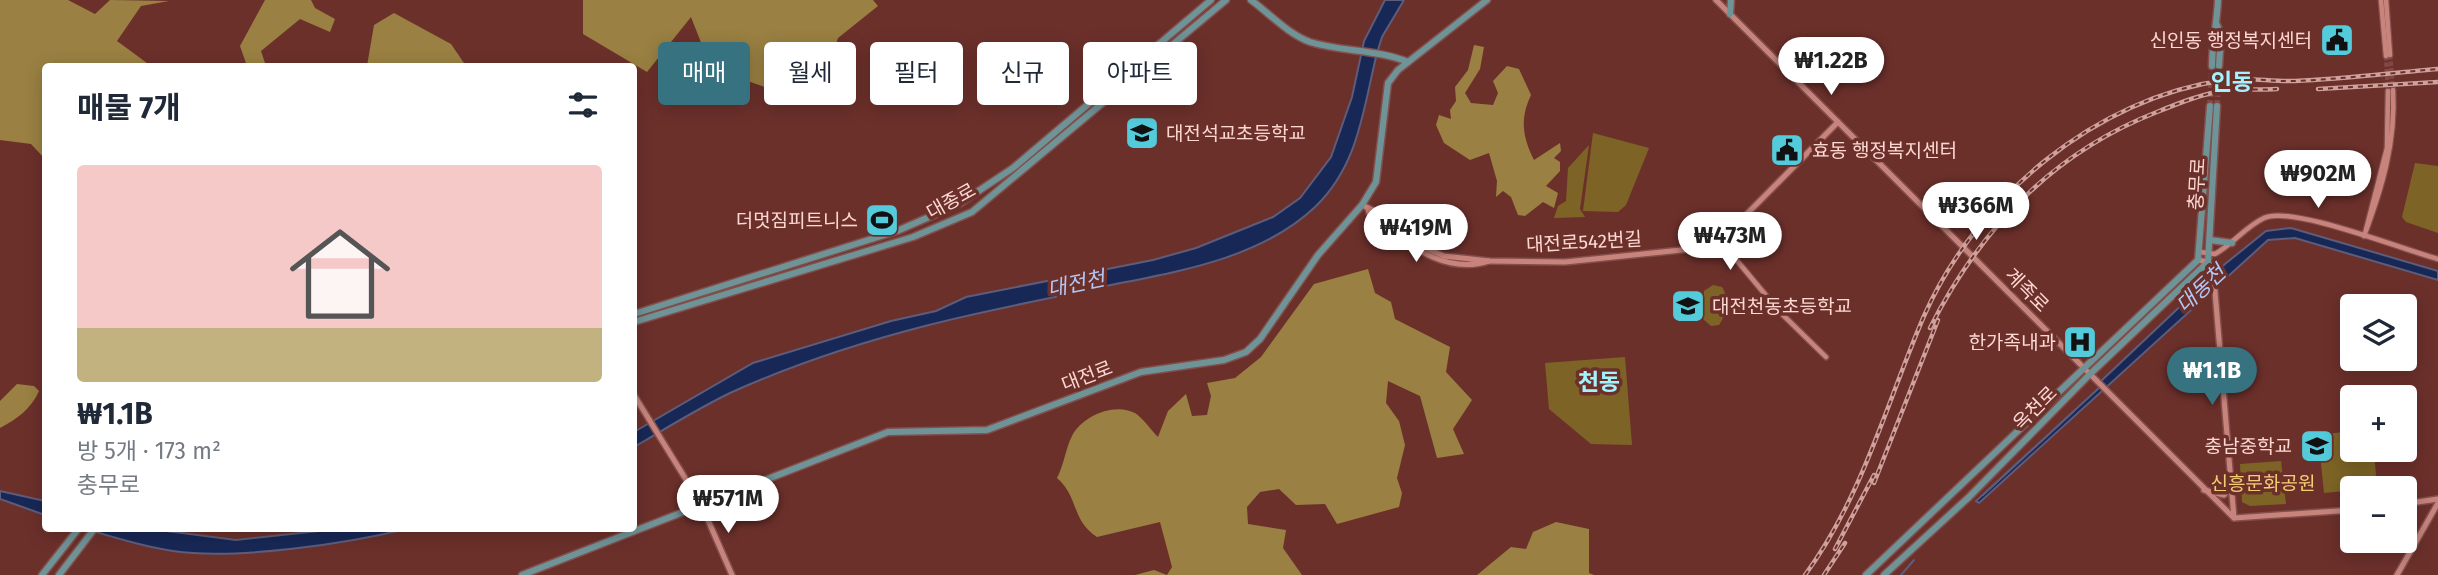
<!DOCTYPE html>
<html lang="ko">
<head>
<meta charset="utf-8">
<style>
	:root { --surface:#fff; --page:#f6f6f7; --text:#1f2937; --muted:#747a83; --line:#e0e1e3; --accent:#367280 }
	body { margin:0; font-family:"Fira Sans","Noto Sans KR",sans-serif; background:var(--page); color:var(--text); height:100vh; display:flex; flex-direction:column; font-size:26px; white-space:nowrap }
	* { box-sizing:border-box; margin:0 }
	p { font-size:23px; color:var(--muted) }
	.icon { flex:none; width:38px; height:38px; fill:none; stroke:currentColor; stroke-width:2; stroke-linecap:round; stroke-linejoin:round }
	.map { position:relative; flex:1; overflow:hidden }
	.panel { position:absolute; left:42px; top:63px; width:595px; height:469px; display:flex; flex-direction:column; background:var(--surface); border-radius:7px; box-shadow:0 4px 18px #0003 }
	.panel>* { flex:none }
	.banner { position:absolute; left:658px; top:42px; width:665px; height:63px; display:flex; gap:14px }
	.tools { position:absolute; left:2340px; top:294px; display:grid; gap:14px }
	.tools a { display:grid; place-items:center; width:77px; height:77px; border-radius:7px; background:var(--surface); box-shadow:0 4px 18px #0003; font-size:35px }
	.price { position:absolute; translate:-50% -60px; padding:0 16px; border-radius:24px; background:#fff; color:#222; font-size:23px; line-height:46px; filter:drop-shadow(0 2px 4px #0008) }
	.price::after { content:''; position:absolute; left:50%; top:42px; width:21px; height:16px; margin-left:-10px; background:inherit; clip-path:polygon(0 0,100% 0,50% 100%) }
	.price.active { background:var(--accent); color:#fff }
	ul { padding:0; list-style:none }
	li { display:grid; align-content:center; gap:14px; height:371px; padding:0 35px }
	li+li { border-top:2px solid var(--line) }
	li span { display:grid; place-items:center; height:217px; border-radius:7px; color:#555 }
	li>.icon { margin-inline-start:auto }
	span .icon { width:126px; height:126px; fill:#fffc; stroke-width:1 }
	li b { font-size:30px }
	h2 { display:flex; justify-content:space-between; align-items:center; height:84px; padding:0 35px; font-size:30px }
	.chip { padding:0 24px; border-radius:7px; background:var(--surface); box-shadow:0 4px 18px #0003; font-size:24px; line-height:63px }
	.chip.active { background:var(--accent); color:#fff }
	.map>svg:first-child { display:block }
	.green { fill:#7d6426 }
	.forest { fill:#9a8042 }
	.water { fill:#182856; stroke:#5d5c7b; stroke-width:2 }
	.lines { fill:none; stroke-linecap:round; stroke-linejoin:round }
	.stream { stroke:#5d5c7b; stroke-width:2 }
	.tertiary-tunnel { stroke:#824944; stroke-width:4.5; stroke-dasharray:4.5 2; stroke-linecap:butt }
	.primary-tunnel { stroke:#824944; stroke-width:6; stroke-dasharray:6 3; stroke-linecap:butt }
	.tertiary-casing { stroke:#824f4c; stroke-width:7 }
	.secondary-casing { stroke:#824f4c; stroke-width:8 }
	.primary-casing { stroke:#824f4c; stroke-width:9 }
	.tertiary { stroke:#c8847c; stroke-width:4.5 }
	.secondary { stroke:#c8847c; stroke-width:5 }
	.primary { stroke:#6f9498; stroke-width:6 }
	.rail-casing { stroke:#cea19c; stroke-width:4.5 }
	.rail { stroke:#6c302b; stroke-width:2; stroke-dasharray:5; stroke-linecap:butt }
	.labels { text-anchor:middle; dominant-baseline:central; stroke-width:7; stroke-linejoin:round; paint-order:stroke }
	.poi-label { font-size:19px; fill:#fdd7d2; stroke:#6c302b; text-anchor:end }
	.street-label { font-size:19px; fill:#fdd7d2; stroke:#6c302b }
	.park-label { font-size:19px; fill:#f3cd73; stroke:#6c302b }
	.water-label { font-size:21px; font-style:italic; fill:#b2c6f6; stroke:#6c302b }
	.quarter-label { font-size:23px; font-weight:bold; fill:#a2f3fe; stroke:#6c302b }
</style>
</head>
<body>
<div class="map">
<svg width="2438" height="575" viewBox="0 0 2438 575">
	<rect width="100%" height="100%" fill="#6c302b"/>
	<!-- green -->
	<g class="green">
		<path d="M 1593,133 L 1649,148 L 1626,205 L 1618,212 L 1583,211 Z"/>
		<path d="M 1589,145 L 1580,209 L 1585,217 L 1554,218 L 1558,206 L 1566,201 L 1568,168 Z"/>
		<path d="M 2415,163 L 2438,166 L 2438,233 L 2406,222 L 2402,217 Z"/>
		<path d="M 1713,285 L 1722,287 C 1729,297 1726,315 1719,325 L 1711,326 L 1702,318 L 1704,291 Z"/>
		<path d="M 1625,357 L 1632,445 L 1591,444 L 1549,409 L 1545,363 Z"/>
		<path d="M 2352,431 L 2352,450 L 2374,450 L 2377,488 L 2324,493 L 2318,435 Z"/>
		<path d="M 2281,461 L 2286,504 L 2250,506 L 2242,502 L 2240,464 Z"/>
	</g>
	<!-- forest -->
	<g class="forest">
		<path d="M 0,0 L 68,0 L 95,14 L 110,0 L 169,1 L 141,6 L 117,41 L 151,66 L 46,66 L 45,159 L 31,144 L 0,140 Z"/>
		<path d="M 265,0 L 311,0 L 315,8 L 335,19 L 330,32 L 300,19 L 261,51 L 266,66 L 247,66 L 240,46 Z"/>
		<path d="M 583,0 L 873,0 L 878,6 L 838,38 L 815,105 L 711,68 L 691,17 L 647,72 L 583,34 Z"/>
		<path d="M 394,13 L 451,44 L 466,66 L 367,66 L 374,25 Z"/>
		<path d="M 1474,45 L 1484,47 L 1480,69 L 1465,93 L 1471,103 L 1493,105 L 1498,93 L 1493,81 L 1507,66 L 1519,69 L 1531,95 C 1520,118 1522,136 1534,160 L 1560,143 L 1561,151 L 1554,158 L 1560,162 L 1560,171 L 1546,186 L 1558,193 L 1554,208 L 1543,202 L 1525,216 L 1518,215 L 1511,197 L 1503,191 L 1496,197 L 1497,181 L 1489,153 L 1470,160 L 1444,143 L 1436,125 L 1439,115 L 1451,119 L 1450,110 L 1456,101 L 1455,87 L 1468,70 Z"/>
		<path d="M 1368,269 L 1375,293 L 1391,302 L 1395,319 L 1450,347 L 1446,372 L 1472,400 L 1453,429 L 1464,454 L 1437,458 L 1420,396 L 1388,381 L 1386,403 L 1399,421 L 1405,445 L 1397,478 L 1402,493 L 1399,507 L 1337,524 L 1325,504 L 1296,505 L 1279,489 L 1260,492 L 1247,507 L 1248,524 L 1286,530 L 1283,548 L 1302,575 L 1135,575 L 1154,570 L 1167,575 L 1172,567 L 1160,522 L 1097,537 C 1071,520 1079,497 1057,478 C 1064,465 1066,447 1072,436 C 1082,416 1114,402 1135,413 C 1143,418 1151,430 1158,437 L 1168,411 L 1186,394 L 1192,416 L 1207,415 L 1211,396 L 1207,383 L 1235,378 L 1261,357 L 1314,284 Z"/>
		<path d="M 17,384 L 34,386 L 39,391 C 31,409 17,419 0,428 L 0,401 Z"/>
		<path d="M 1556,522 L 1589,529 L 1589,573 L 1594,575 L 1477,575 L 1511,547 L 1526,549 L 1533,532 Z"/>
	</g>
	<!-- water -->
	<g class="water">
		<path d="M 1385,0 L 1404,0 L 1382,37 L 1377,53 C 1363,109 1359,165 1315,207 C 1261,258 1181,271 1111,285 C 1049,299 986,310 925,326 C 859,343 792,365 730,393 C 697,409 665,429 634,447 L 634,432 L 753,363 L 891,321 L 936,311 L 966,297 L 1153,260 L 1196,248 L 1273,217 L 1300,198 L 1331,157 L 1352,97 L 1364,41 Z"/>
		<path d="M 2291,228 L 2438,271 L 2438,280 L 2295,238 L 2268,240 L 1979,503 L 1976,501 L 2100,387 L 2100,382 L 2225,264 L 2266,231 Z"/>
		<path d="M 0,491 L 45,501 L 45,515 L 0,499 Z"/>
		<path d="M 85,529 L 151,529 L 236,540 L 338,529 L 406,529 C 346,544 235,560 173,551 C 143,547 114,537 85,529 Z"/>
	</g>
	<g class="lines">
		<!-- stream -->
		<g class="stream">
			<path d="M 1983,495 L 2074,411"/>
			<path d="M 1901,575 L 1914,560"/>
		</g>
		<!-- tertiary-tunnel -->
		<g class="tertiary-tunnel">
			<path d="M 2390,55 L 2393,90"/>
			<path d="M 2386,56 L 2388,91"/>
		</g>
		<!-- primary-tunnel -->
		<g class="primary-tunnel">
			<path d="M 2210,106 L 2212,66"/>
			<path d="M 2217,106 L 2219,66"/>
		</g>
		<!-- tertiary casing -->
		<g class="tertiary-casing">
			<g id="tertiary">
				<path d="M 2381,0 L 2386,56"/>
				<path d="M 2386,0 L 2390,55"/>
				<path d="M 2366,230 L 2387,148 L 2388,91"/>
				<path d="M 2364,236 C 2382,188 2396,142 2393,90"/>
				<path d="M 1720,246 L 1734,257 L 1779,311 L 1826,357"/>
				<path d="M 2200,252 L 2215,254 C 2233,244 2245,227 2264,218 C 2291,205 2404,250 2438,259"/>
			</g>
		</g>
		<!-- secondary casing -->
		<g class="secondary-casing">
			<g id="secondary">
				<path d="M 1716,0 L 2234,518 L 2352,510"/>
				<path d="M 1362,205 L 1377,212 L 1428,249 L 1444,256 L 1489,261 L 1565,262 L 1720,246 L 1734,227 L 1838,122"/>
				<path d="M 1368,209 L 1370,216 C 1406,241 1442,276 1489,261"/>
				<path d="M 2198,260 L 2208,262 L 2213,268 L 2234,518"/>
				<path d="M 634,395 L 701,504 L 732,575"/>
				<path d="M 2204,490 L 2224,495 L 2230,486"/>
				<path d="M 2404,504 L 2438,499"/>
				<path d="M 2397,575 L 2438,503"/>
			</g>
		</g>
		<!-- primary casing -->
		<g class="primary-casing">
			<g id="primary">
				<path d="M 1251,0 C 1270,14 1288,34 1310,42 C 1342,52 1376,49 1408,62"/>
				<path d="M 1730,14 L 1731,0"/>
				<path d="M 2217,25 L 2221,35 L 2219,66"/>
				<path d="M 2212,66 C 2212,43 2217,23 2218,0"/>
				<path d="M 2210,240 L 2232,243"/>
				<path d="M 634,314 L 897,231 L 959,204 L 1013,168 L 1211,0"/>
				<path d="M 634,322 L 913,237 L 972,212 L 1226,0"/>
				<path d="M 42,575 L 79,528"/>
				<path d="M 59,575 L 95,528"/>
				<path d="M 522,575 L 888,432 L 987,430 L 1141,372 L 1224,360 L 1246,352 L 1260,339 L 1318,255 L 1362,205 L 1376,182 L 1388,83 L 1398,70 L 1487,0"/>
				<path d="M 1866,575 L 2198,260 L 2210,106"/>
				<path d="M 1884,575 L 1969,497 L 2089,375 L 2208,262 L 2217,106"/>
			</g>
		</g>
		<!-- tertiary -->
		<use href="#tertiary" class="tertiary"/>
		<!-- secondary -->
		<use href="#secondary" class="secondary"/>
		<!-- primary -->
		<use href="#primary" class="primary"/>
		<!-- rail casing -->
		<g class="rail-casing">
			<g id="rail">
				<path d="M 2318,89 L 2438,82"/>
				<path d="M 1930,328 C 1980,229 2052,153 2157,112 C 2179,103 2204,93 2228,90 C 2244,89 2261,90 2277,89"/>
				<path d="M 1874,483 L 1938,320"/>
				<path d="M 1835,549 L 1874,475"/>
				<path d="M 1805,575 C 1863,496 1886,404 1924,316 C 1976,198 2096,97 2226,80 C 2249,77 2272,82 2295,81 C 2343,79 2390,73 2438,69"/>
				<path d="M 1824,575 L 1845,543"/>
			</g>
		</g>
		<!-- rail -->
		<use href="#rail" class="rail"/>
	</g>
	<!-- icons -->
	<defs>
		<g id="civic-square" transform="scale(1.75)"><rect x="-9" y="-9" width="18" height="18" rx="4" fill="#53cbda" stroke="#6c302b"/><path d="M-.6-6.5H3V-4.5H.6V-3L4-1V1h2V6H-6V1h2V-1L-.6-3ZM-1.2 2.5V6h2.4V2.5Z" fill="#111"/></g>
		<g id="school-square" transform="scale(1.75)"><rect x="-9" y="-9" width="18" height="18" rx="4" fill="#53cbda" stroke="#6c302b"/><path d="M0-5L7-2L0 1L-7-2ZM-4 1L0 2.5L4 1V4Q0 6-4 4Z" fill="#111"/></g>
		<g id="stadium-square" transform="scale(1.75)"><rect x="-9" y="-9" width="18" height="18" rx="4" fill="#53cbda" stroke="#6c302b"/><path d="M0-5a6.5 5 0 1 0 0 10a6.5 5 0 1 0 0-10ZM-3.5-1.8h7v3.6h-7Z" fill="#111"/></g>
		<g id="hospital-square" transform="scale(1.75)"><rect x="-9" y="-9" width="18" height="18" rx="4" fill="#53cbda" stroke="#6c302b"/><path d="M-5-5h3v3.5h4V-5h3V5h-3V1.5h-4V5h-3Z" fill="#111"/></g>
	</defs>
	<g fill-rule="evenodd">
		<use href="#civic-square" x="2337" y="40"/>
		<use href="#school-square" x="1142" y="133"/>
		<use href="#civic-square" x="1787" y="150"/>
		<use href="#stadium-square" x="882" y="220"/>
		<use href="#school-square" x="1688" y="306"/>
		<use href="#hospital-square" x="2080" y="342"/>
		<use href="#school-square" x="2317" y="446"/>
	</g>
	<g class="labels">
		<!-- poi labels -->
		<g class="poi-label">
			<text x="2312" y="40">신인동 행정복지센터</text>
			<text x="1166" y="133" text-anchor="start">대전석교초등학교</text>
			<text x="1812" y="150" text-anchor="start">효동 행정복지센터</text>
			<text x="858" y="220">더멋짐피트니스</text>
			<text x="1712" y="306" text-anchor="start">대전천동초등학교</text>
			<text x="2056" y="342">한가족내과</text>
			<text x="2292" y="446">충남중학교</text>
		</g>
		<!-- street labels -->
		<g class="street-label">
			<text transform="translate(2197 184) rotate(-87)">충무로</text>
			<text transform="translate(951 201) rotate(-29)">대종로</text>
			<text transform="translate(1584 242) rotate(-3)">대전로542번길</text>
			<text transform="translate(2027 290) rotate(45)">계족로</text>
			<text transform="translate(1087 376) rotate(-21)">대전로</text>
			<text transform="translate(2035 408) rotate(-45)">옥천로</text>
		</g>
		<!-- park labels -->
		<g class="park-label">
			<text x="2263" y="483">신흥문화공원</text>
		</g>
		<!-- water labels -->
		<g class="water-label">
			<text transform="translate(1076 284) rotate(-12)">대전천</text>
			<text transform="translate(2201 289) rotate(-43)">대동천</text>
		</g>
		<!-- quarter labels -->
		<g class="quarter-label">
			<text x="2232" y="82">인동</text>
			<text x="1599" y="382">천동</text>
		</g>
	</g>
</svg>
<div class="tools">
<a><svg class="icon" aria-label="layers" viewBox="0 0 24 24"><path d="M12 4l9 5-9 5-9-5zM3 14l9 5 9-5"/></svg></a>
<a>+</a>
<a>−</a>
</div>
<b class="price" style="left:1831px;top:97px">₩1.22B</b>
<b class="price" style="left:2318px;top:210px">₩902M</b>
<b class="price" style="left:1976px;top:242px">₩366M</b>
<b class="price" style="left:1416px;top:264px">₩419M</b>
<b class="price" style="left:1730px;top:272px">₩473M</b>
<b class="price active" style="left:2212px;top:407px">₩1.1B</b>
<b class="price" style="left:728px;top:535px">₩571M</b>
<div class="banner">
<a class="chip active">매매</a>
<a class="chip">월세</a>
<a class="chip">필터</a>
<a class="chip">신규</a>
<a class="chip">아파트</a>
</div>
<section class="panel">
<h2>매물 7개<svg class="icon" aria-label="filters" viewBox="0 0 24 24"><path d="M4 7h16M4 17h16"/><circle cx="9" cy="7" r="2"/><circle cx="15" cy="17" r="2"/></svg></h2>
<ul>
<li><span style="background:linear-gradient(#f6c9c9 75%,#c2b280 0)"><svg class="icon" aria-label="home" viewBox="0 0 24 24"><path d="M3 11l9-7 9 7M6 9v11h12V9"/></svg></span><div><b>₩1.1B</b><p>방 5개 · 173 m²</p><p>충무로</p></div></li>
</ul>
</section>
</div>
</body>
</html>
